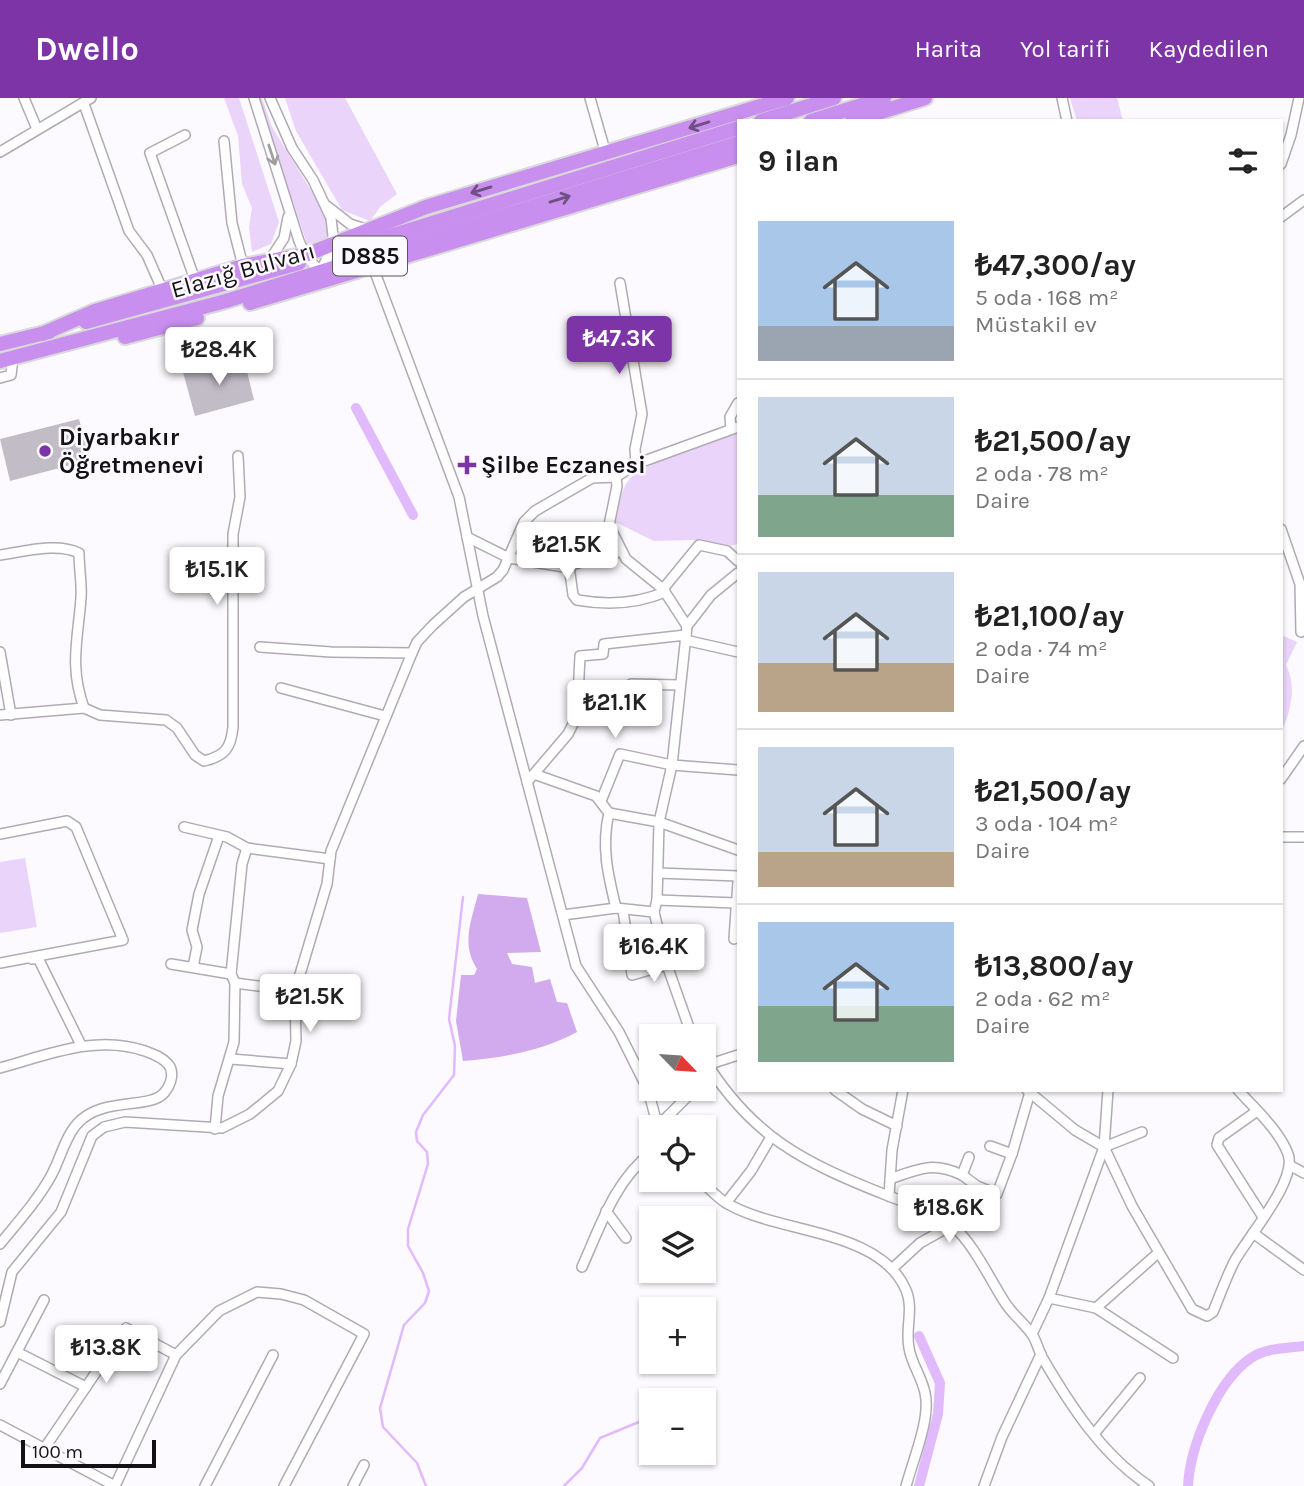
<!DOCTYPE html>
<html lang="tr">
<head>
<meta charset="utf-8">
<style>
	:root { --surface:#fff; --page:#f2f2f2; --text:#222; --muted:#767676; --line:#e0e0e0; --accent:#7d34a7 }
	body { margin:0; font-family:Karla,sans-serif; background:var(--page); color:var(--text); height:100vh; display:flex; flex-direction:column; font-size:26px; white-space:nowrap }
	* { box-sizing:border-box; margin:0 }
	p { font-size:23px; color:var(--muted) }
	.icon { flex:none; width:38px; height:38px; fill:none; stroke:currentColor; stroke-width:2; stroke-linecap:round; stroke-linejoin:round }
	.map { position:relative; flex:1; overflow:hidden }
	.side { position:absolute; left:737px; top:21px; width:546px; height:973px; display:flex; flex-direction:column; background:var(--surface); border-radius:0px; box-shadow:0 2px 5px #0004 }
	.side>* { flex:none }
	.needle { width:46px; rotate:115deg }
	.fabs { position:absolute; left:639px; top:926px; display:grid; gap:14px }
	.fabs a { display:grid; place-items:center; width:77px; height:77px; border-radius:0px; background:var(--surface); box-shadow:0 2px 5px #0004; font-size:35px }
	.scale { position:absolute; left:21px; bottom:18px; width:135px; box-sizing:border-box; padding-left:7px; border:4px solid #131114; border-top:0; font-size:19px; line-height:24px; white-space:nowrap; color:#131114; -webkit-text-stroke:5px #fcfafe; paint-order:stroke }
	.price { position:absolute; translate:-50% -60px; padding:0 16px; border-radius:7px; background:#fff; color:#222; font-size:23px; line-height:46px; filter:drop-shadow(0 2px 4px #0008) }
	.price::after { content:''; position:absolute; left:50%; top:42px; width:21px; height:16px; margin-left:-10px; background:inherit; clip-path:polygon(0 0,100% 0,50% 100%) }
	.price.on { background:var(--accent); color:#fff }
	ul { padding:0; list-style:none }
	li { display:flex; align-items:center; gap:21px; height:175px; padding:0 21px }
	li+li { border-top:2px solid var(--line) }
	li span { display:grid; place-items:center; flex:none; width:196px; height:140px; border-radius:0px; color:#555 }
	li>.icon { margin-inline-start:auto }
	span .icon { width:84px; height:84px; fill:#fffc; stroke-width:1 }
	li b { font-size:30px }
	h2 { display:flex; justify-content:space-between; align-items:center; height:84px; padding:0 21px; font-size:30px }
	header { display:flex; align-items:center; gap:42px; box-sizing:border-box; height:98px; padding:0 35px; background:var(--accent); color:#fff }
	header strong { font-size:33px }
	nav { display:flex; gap:38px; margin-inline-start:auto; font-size:24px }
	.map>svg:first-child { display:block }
	.green { fill:#ead4fa }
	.forest { fill:#d1abed }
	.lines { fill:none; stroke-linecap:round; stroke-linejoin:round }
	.stream { stroke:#e1bafd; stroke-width:2.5 }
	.canal { stroke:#e1bafd; stroke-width:10 }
	.building { fill:#c2bcc6 }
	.minor-casing { stroke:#b0aab4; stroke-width:12 }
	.highway-casing { stroke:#d9d9d9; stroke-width:18 }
	.minor { stroke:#fff; stroke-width:9 }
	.highway { stroke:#c98fef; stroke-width:14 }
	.oneway { stroke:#6e5082 }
	.oneway2 { stroke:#a1a0a1 }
	.poi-dot { fill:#7d34a7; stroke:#fcfafe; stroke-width:2.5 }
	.labels { text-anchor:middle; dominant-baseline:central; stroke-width:5; stroke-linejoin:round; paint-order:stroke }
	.shield { fill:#fcfafe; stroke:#59575a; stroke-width:2 }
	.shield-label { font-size:23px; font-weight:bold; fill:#131114 }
	.street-label { font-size:24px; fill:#131114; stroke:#fcfafe }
	.poi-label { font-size:24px; font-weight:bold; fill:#131114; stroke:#fcfafe; text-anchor:start }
</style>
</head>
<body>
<header>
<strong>Dwello</strong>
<nav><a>Harita</a><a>Yol tarifi</a><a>Kaydedilen</a></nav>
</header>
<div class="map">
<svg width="1304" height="1388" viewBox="0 0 1304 1388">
	<rect width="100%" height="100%" fill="#fcfafe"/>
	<!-- green -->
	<g class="green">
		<path d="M 224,0 L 239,0 L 279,124 L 271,146 L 252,154 L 249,129 L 252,110 L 242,86 L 238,38 Z"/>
		<path d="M 258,0 L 262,0 L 272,29 L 325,115 L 330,139 L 307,146 Z"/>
		<path d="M 285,0 L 345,0 L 397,96 L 381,108 L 370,123 L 342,112 L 296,33 Z"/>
		<path d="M 1070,0 L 1117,0 L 1123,23 L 1077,23 Z"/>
		<path d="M 738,334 L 738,446 L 730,448 L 692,442 L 654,443 L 615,424 C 618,410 620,394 628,383 C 643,364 714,343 738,334 Z"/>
		<path d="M 1281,537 L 1297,544 L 1286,567 C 1297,590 1291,612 1281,635 Z"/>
		<path d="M 25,760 L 37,829 L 0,835 L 0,764 Z"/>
	</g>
	<!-- forest -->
	<path class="forest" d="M 478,796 L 527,800 L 541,854 L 507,855 L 512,866 L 532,869 L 535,885 L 550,881 L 557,904 L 567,905 L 577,934 C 539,954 505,959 463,963 L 456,923 L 461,877 L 474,877 L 477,871 C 461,846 471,824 478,796 Z"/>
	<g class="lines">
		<!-- stream -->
		<g class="stream">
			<path d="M 426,1388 L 417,1365 L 383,1329 L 380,1310 L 404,1227 L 425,1205 L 429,1193 L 423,1175 L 408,1148 L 408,1131 L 428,1066 L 427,1054 L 417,1043 L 416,1034 L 423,1017 L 454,977 L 455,948 L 449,921 L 463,799"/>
			<path d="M 564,1388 L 582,1370 L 600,1340 L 651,1319"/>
		</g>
		<!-- canal -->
		<g class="canal">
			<path d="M 356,310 L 413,417"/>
			<path d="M 919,1388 L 938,1316 L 940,1285 L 919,1238"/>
			<path d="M 1188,1388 C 1190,1348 1217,1283 1251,1260 C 1265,1250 1287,1250 1304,1248"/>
		</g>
	</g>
	<!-- building -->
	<g class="building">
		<path d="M 243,257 L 254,302 L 195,318 L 183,274 L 204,269 L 206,275 L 224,270 L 222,262 Z"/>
		<path d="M 79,321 L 90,362 L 10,383 L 0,341 Z"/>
	</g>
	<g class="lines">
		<!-- minor casing -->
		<g class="minor-casing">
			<g id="minor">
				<path d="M 24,0 L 37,31"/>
				<path d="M 254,0 L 299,143 L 305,156 L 320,174 L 334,147 L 331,120 L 313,82 L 292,50 L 270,0"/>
				<path d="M 590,0 L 606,56"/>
				<path d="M 1062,0 L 1067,23"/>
				<path d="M 84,6 L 129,133 L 147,157 L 162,191"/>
				<path d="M 185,37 L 150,55 L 195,182"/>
				<path d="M 224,43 L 232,125 L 243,168"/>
				<path d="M 0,54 L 91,0"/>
				<path d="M 1281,66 L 1291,37 L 1299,0"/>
				<path d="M 327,108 L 350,126 L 369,132"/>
				<path d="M 1281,119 L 1304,102"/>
				<path d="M 269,163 L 284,140 L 288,119"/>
				<path d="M 373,169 L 459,399 L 483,518 L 576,868 L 619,934 L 648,992 L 658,1029"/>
				<path d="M 620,185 L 642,316 L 635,351 L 636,366"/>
				<path d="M 0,280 L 11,277 L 13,260"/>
				<path d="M 731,331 L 730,319 L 738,305"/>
				<path d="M 616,379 L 636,366 L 738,329"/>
				<path d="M 1281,431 L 1300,486 L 1301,534"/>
				<path d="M 467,439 L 509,460 L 564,469 L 622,453"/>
				<path d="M 0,457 C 23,454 57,444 79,455 C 79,470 82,485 81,500 C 78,541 69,568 84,610 L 0,617"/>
				<path d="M 569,468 L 573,497 L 577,502 C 606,507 637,506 665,494"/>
				<path d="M 663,491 L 699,447 L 727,453 L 738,463"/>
				<path d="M 685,542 L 738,554"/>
				<path d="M 260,549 L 331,554 L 412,555"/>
				<path d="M 0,554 L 11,617"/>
				<path d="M 281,590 L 385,618"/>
				<path d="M 84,610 L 100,617 L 166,622 L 177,630 L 195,657 L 204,663 C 225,658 231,650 233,629 L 233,436 L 240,399 L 238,358"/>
				<path d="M 577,618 C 612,625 618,616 631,586 L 679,587"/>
				<path d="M 534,676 L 596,698 L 609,715 C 601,748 608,777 616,810"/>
				<path d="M 1281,681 L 1304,648"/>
				<path d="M 527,684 L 568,636 L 577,618 L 580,558 L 603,556 L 604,546 L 686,537"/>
				<path d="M 601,703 L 620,656 L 672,667 L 738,672"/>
				<path d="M 609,715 L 659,724 L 738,752"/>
				<path d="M 184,729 L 227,739 L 247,750 L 330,761"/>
				<path d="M 0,736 L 67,723 L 76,729 L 123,842 L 0,865"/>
				<path d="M 1281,739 L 1304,739"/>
				<path d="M 658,775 L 738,778"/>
				<path d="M 657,802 L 736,805"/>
				<path d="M 623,812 L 632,877 L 667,867"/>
				<path d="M 563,817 L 616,810 L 654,814"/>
				<path d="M 734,841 L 738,784"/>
				<path d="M 32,861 L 38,860 L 81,947"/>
				<path d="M 171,866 L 231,876"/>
				<path d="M 193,869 L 197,849 L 192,832 L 199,796 L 219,738"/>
				<path d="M 235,885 L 295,893"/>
				<path d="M 692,938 L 667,867 L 654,814 L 657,802 L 659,724 L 672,667 L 687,528 L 711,497 L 738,475"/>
				<path d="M 231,961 L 291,966"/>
				<path d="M 704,961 C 752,1039 803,1064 886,1097 C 908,1106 935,1112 953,1128 C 975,1148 988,1178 1004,1203 C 1011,1215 1022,1223 1031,1235 C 1036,1241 1038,1251 1042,1259 C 1070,1307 1102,1357 1149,1388"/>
				<path d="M 707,967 L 738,957"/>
				<path d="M 0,970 C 47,957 96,936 145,953 C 153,956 162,959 168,966 C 175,974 171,987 164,995 C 149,1012 101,998 77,1026 C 65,1039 60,1062 51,1078 C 37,1103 18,1124 0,1146"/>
				<path d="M 704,983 L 712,974"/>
				<path d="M 835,992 L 862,1011 L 897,1028"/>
				<path d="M 1027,992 L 1075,1032 L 1104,1049 L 1132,1108 L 1192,1211 L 1207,1218 L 1213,1214 C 1220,1197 1226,1180 1234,1164 C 1247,1140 1298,1082 1288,1056 C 1279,1032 1255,1011 1238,992"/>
				<path d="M 1257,1013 L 1219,1040 L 1217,1047 L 1263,1119"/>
				<path d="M 658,1028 L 696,990"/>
				<path d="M 215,1031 L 218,998 L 234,944 L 235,885 L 231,876 L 242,766 L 247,750"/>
				<path d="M 990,1048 L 1012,1056"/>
				<path d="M 1104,1049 L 1142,1034"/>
				<path d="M 969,1059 L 962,1077 L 977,1088 L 997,1096 L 1012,1056 L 1030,994"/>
				<path d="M 1291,1068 L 1304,1075"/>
				<path d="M 890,1081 C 918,1071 933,1063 962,1077"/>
				<path d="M 700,1082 C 709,1090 718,1101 728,1106 C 780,1136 880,1131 906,1192 C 914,1211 905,1230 909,1250 C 911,1265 922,1279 925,1295 C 931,1320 913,1362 906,1388"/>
				<path d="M 889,1098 L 892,1052 L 903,992"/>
				<path d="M 726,1105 L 751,1073 L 771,1039"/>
				<path d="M 606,1113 L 626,1140"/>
				<path d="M 1253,1135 L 1304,1172"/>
				<path d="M 582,1169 C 600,1129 615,1082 651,1055"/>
				<path d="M 893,1170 L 920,1145 L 952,1127"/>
				<path d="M 1049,1200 L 1096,1210 L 1158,1155"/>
				<path d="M 1096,1210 L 1173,1260"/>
				<path d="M 0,1224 L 12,1174 L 61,1114 L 92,1038 L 104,1029 L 125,1024 L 222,1030 L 250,1016 L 278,993 L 291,966 L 296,943 L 295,893 L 327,786 L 331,753 L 412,555 L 417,544 L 433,527 L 464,499 L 497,479 L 503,472 L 524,424 L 535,413 L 592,380 L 616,379 L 617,388 L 609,427 L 626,461 L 663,491 L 687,528"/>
				<path d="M 1032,1236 L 1049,1200 L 1104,1049 L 1108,992"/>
				<path d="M 17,1254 L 86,1289"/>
				<path d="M 0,1286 L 44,1202"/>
				<path d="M 0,1327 L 115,1388"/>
				<path d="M 1094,1336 L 1140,1280"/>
				<path d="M 44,1351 L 126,1230 L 176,1257"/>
				<path d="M 115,1388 L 176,1257 L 219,1213 L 257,1194 L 281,1196 L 304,1202 L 364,1236 L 284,1388"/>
				<path d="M 205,1388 L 273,1257"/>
				<path d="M 353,1388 L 364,1367"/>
				<path d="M 984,1388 L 1002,1339 L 1041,1256"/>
			</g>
		</g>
		<!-- highway casing -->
		<g class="highway-casing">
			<g id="highway">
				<path d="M 761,23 L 834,0"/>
				<path d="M 811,23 L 884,0"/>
				<path d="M 852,23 L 925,0"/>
				<path d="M 339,154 L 738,30"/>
				<path d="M 250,205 L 738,58"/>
				<path d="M 86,224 L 299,165"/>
				<path d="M 42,236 L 95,213 L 243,168 L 308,156 L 426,109 L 787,0"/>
				<path d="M 125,239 L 197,220"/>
				<path d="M 0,246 L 49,234"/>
				<path d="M 0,263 L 226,203 L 738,45"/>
			</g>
		</g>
		<!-- minor -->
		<use href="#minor" class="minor"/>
		<!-- highway -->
		<use href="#highway" class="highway"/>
	</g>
	<!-- one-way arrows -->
	<defs><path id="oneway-shaft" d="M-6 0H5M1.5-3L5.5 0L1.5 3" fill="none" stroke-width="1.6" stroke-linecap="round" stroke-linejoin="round" transform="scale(1.75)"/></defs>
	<g class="oneway">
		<use href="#oneway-shaft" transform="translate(699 27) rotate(163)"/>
		<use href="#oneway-shaft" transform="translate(481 92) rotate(163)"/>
		<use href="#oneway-shaft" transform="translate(560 101) rotate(-17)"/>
	</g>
	<use class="oneway2" href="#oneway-shaft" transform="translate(272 57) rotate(72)"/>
	<!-- markers -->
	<g class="poi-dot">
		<circle cx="45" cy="353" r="7"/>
		<path d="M463.5 356.5h7v7h7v7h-7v7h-7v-7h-7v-7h7z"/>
	</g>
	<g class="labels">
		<!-- shield labels -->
		<rect class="shield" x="333" y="138.5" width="74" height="39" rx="5"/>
		<g class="shield-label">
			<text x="370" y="158">D885</text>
		</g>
		<!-- street labels -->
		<g class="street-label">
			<text transform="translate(243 172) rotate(-16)">Elazığ Bulvarı</text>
		</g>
		<!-- poi labels -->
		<g class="poi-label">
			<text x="59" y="339">Diyarbakır<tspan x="59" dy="28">Öğretmenevi</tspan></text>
			<text x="481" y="367">Şilbe Eczanesi</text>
		</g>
	</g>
</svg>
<div class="fabs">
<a><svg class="needle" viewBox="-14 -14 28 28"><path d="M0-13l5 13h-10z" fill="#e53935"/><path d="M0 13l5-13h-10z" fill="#767676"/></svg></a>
<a><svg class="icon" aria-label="locate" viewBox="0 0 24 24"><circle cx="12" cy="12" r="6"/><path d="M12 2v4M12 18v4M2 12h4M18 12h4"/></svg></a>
<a><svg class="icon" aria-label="layers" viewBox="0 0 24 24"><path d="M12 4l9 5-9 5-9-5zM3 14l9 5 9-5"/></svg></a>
<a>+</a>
<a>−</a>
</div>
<div class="scale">100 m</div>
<b class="price on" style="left:619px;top:278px">₺47.3K</b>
<b class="price" style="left:219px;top:289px">₺28.4K</b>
<b class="price" style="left:567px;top:484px">₺21.5K</b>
<b class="price" style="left:217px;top:509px">₺15.1K</b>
<b class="price" style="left:615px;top:642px">₺21.1K</b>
<b class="price" style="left:654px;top:886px">₺16.4K</b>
<b class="price" style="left:310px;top:936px">₺21.5K</b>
<b class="price" style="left:949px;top:1147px">₺18.6K</b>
<b class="price" style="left:106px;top:1287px">₺13.8K</b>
<section class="side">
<h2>9 ilan<svg class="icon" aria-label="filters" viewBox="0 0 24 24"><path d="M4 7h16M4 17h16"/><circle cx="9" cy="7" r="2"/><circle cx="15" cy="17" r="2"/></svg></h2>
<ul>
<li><span style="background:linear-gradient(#a9c7e8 75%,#9aa5b1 0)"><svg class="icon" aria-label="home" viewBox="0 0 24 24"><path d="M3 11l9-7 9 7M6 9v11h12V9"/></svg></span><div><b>₺47,300/ay</b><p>5 oda · 168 m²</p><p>Müstakil ev</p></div></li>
<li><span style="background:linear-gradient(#c9d6e8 70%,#7fa58c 0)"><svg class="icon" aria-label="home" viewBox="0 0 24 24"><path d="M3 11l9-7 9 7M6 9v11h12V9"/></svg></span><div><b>₺21,500/ay</b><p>2 oda · 78 m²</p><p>Daire</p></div></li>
<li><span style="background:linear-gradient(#c9d6e8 65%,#b9a48a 0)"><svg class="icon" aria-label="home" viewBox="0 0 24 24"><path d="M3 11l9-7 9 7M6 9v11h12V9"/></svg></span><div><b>₺21,100/ay</b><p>2 oda · 74 m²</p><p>Daire</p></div></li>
<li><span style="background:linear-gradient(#c9d6e8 75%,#b9a48a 0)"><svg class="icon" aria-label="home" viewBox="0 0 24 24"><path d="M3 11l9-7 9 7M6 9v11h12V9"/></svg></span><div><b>₺21,500/ay</b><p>3 oda · 104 m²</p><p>Daire</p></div></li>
<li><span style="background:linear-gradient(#a9c7e8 60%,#7fa58c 0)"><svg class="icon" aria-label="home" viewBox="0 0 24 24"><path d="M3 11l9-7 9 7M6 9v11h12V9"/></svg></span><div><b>₺13,800/ay</b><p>2 oda · 62 m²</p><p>Daire</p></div></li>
</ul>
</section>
</div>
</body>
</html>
